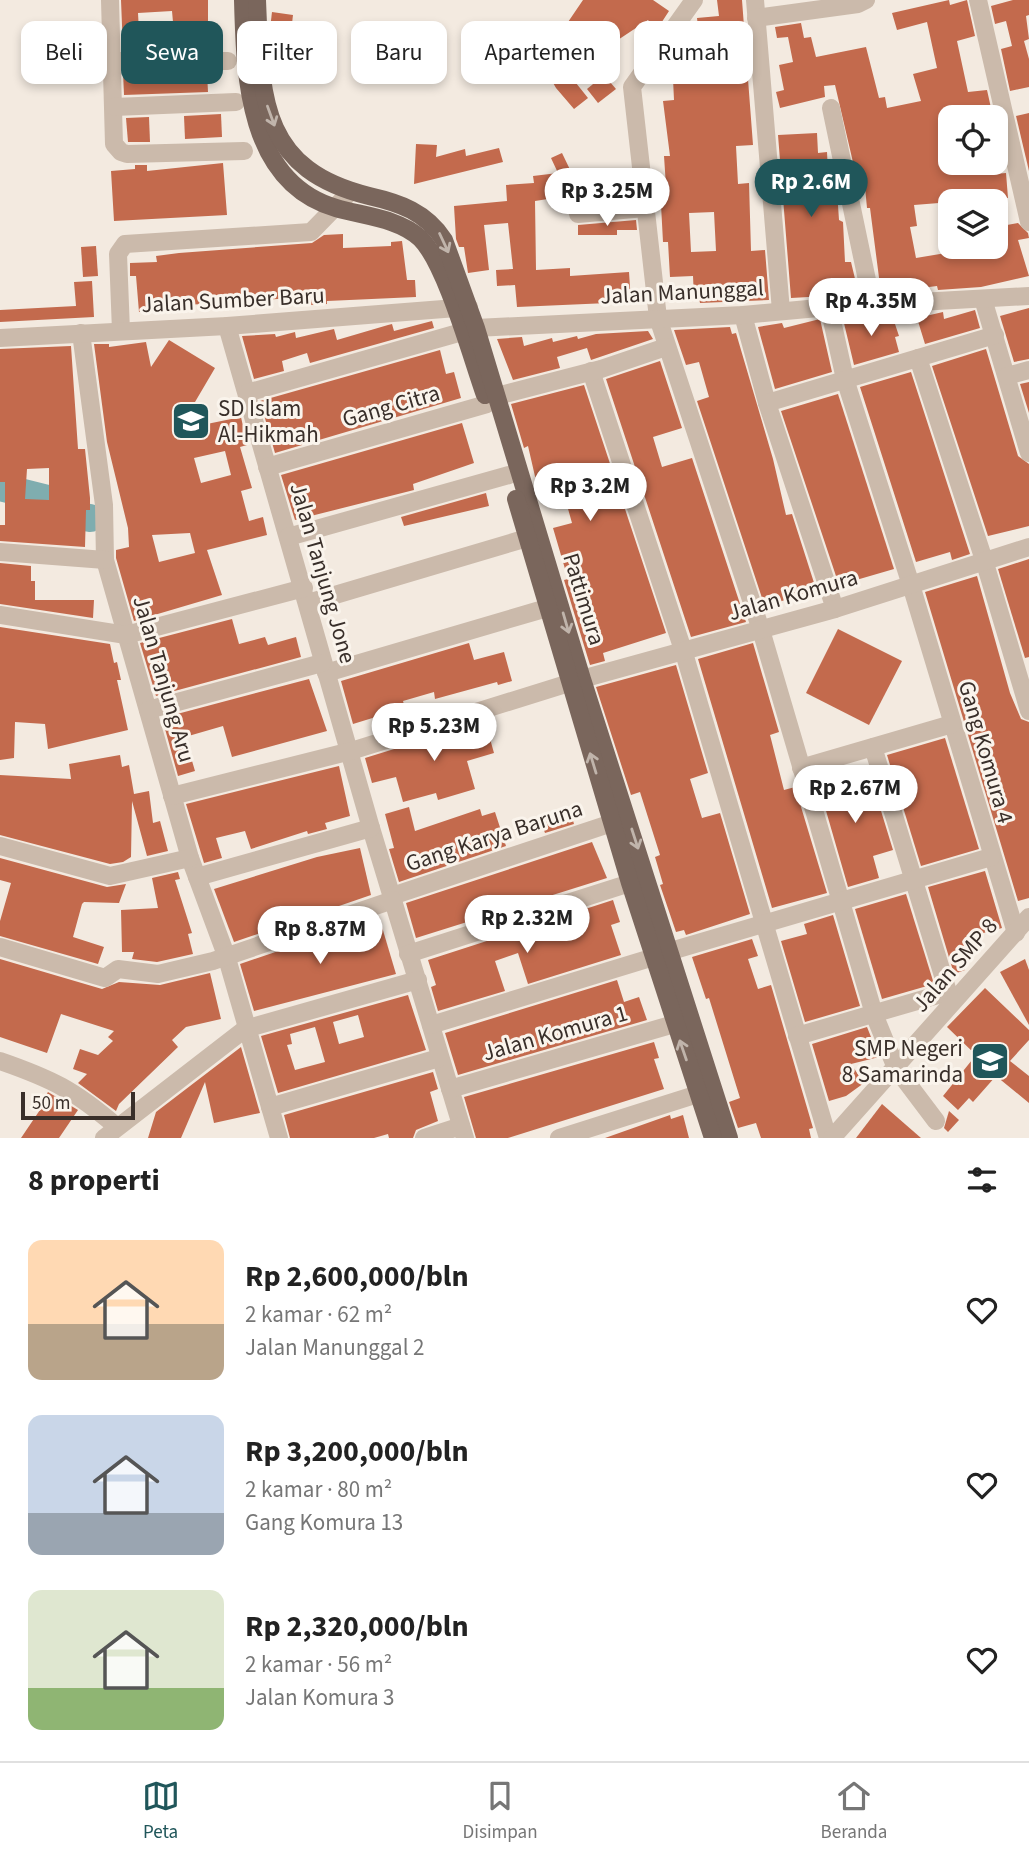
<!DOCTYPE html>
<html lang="id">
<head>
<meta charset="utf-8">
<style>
	:root { --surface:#fff; --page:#f2f2f2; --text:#222; --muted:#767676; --line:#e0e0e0; --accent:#20565a }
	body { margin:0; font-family:"Source Sans 3",sans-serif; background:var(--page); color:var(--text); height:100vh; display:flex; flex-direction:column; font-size:26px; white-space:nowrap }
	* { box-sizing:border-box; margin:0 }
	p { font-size:23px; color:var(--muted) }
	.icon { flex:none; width:38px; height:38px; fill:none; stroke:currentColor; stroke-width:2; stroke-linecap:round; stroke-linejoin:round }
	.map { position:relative; height:1138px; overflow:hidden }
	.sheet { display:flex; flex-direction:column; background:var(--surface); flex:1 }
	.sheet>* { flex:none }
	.hud { position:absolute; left:21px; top:21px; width:987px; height:63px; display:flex; gap:14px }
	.fabs { position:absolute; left:938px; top:105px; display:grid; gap:14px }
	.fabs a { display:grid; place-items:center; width:70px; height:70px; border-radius:14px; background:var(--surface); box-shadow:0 4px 10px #0003; font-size:35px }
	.scale { position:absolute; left:21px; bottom:18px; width:114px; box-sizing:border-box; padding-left:7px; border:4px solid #392f2a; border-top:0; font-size:19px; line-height:24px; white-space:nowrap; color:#392f2a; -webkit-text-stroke:5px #faf4ec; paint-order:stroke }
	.price { position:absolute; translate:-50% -60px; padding:0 16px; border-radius:24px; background:#fff; color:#222; font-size:23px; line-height:46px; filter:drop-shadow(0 2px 4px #0008) }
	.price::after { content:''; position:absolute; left:50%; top:42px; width:21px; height:16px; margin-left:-10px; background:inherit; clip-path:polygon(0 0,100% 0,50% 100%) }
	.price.active { background:var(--accent); color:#fff }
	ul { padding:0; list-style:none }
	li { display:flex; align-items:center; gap:21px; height:175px; padding:0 28px }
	li span { display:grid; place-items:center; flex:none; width:196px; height:140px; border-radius:14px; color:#555 }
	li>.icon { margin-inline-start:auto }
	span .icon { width:84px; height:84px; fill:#fffc; stroke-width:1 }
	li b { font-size:30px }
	h2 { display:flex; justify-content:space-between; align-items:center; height:84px; padding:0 28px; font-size:30px }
	.pill { padding:0 24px; border-radius:14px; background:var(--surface); box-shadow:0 4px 10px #0003; font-size:24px; line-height:63px }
	.pill.active { background:var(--accent); color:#fff }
	.menu { display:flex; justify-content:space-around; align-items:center; height:98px; border-top:2px solid var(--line); background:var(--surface); font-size:19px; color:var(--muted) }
	.menu a { display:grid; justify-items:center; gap:4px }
	.menu .active { color:var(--accent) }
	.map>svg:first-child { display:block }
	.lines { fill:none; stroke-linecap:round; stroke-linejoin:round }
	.river { stroke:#7fadaf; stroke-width:28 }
	.building { fill:#c36a4d; fill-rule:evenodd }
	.minor { stroke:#cbbaab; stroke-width:18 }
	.major { stroke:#7a665c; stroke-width:18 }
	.oneway { stroke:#c0b4ab }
	.labels { text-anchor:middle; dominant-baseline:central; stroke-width:6; stroke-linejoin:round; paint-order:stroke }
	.street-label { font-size:23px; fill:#392f2a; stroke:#faf4ec }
	.poi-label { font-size:23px; fill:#392f2a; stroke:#faf4ec; text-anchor:start }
</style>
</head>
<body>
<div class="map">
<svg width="1029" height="1138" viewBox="0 0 1029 1138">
	<rect width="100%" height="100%" fill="#f3eae0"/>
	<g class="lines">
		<!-- river -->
		<path class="river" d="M 0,487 L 56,501 L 66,514 L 90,518"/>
	</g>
	<!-- building -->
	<g class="building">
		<path d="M 121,0 L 208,0 L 208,50 L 184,50 L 183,22 L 173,22 L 172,11 L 138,13 L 140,50 L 123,50 Z"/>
		<path d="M 583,0 L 653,0 L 669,11 L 656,31 L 648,20 L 568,73 L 588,98 L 574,109 L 556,88 L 532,46 L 566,25 Z"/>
		<path d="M 717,0 L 742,0 L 753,145 L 736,146 L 738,184 L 749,183 L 751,251 L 765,250 L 769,300 L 700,303 L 699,298 L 694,298 L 693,276 L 670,277 L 668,242 L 663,242 L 660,186 L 666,186 L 664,156 L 670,156 L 663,101 L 674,100 L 672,58 L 701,55 L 697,18 L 719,16 ZM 714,212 L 716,251 L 691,252 L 689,213 Z"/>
		<path d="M 949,0 L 950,5 L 967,0 L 975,36 L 957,41 L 968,92 L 987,90 L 993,117 L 950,117 L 950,163 L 983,163 L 984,175 L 1006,173 L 1008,198 L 950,201 L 950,229 L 944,230 L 939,203 L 914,205 L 917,226 L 910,227 L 916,258 L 946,253 L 945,247 L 963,247 L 964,250 L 996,247 L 996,227 L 1018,223 L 1028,233 L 1029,238 L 1018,240 L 1029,276 L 981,287 L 938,290 L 937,286 L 881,293 L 870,208 L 867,208 L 865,187 L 859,188 L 835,85 L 824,86 L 825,97 L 780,108 L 776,92 L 784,90 L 779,65 L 793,62 L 788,37 L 777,38 L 775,27 L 801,23 L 804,38 L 811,37 L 816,57 L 866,47 L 879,98 L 885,97 L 887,108 L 921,101 L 913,74 L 937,68 L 927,22 L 897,30 L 892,13 Z"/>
		<path d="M 1013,0 L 1029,0 L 1029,15 L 1026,16 L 1029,39 L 1024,41 L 1029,59 L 1029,87 L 1010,91 L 1001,49 L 1012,46 L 1006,21 L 995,24 L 991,6 Z"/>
		<path d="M 272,12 L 293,15 L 291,32 L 270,29 Z"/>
		<path d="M 123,72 L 207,72 L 208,92 L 124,95 Z"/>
		<path d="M 604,75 L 616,89 L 598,103 L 587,89 Z"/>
		<path d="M 1029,113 L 1029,171 L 1016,116 Z"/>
		<path d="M 221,114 L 222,137 L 185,139 L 184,116 Z"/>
		<path d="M 149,117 L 150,142 L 128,142 L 126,118 Z"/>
		<path d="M 817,133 L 818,153 L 827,152 L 829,192 L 837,191 L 839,220 L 843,222 L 845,262 L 851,262 L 856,283 L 826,285 L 826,296 L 791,298 L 778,135 Z"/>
		<path d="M 416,144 L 437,145 L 436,157 L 465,149 L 466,156 L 499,148 L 503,162 L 414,184 Z"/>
		<path d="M 562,153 L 575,180 L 619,183 L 619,180 L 631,180 L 633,198 L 577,203 L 568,208 L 567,196 L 535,201 L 536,270 L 570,268 L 570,276 L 629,272 L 631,302 L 517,307 L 515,285 L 497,286 L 496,270 L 513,269 L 508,223 L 484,225 L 489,270 L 468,273 L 464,247 L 459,247 L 456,239 L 454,206 L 507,201 L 506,185 L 534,183 L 533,176 L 558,173 L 551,158 Z"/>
		<path d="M 223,163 L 227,215 L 114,221 L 111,171 L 135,169 L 135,165 L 147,165 L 147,171 Z"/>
		<path d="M 636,220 L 637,230 L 617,230 L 617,235 L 578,235 L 578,225 Z"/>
		<path d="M 343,234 L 343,248 L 391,246 L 391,242 L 402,241 L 407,280 L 415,280 L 416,297 L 327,301 L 327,304 L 311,305 L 311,301 L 294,302 L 293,298 L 156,307 L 157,311 L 139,312 L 136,276 L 130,276 L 130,263 L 157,262 L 156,256 L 179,253 L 312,243 L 324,235 Z"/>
		<path d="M 96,246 L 98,276 L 83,277 L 81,247 Z"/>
		<path d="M 92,281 L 94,317 L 0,322 L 0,310 L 76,306 L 74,282 Z"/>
		<path d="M 1029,308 L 1029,359 L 1014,362 L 1000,316 Z"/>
		<path d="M 975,310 L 980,328 L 925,344 L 917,318 L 943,312 L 944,319 Z"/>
		<path d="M 892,315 L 899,336 L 895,337 L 899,352 L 854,365 L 843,319 Z"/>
		<path d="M 820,319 L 832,372 L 775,389 L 758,327 L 782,323 L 784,328 Z"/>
		<path d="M 432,321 L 434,328 L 310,363 L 307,353 L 282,361 L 284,371 L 254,379 L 242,336 L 275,334 L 276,337 L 295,332 L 296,338 L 334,329 L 337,340 L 388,325 L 392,324 L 394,331 Z"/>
		<path d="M 730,327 L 732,334 L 736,333 L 773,459 L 786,515 L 792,514 L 816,589 L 765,607 L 697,401 L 709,397 L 699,362 L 686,365 L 674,330 Z"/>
		<path d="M 648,331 L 653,339 L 591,360 L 587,348 L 557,357 L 560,368 L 513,380 L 497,339 L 522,337 L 524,346 L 552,338 L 553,342 L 577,336 L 578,339 L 596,334 Z"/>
		<path d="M 169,340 L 215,368 L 195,402 L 202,425 L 241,417 L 247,445 L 240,447 L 252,488 L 241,491 L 249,521 L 263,517 L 267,535 L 207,550 L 222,595 L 134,621 L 116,558 L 116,550 L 129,547 L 128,528 L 107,442 L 94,344 L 109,344 L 109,347 L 146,342 L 151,367 ZM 225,451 L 231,475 L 201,483 L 194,458 ZM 190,533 L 195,553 L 159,562 L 152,535 Z"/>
		<path d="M 71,346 L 78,449 L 85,449 L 90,498 L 90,510 L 86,510 L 85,547 L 0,541 L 0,525 L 5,525 L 5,482 L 0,482 L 0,349 ZM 49,468 L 49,500 L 25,499 L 27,469 Z"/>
		<path d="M 986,349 L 1018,456 L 1029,464 L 1029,526 L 988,536 L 932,366 Z"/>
		<path d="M 440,350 L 446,374 L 454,372 L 461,398 L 275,453 L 260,401 Z"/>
		<path d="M 660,361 L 682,428 L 653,437 L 662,467 L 692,458 L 746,622 L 691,637 L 606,379 Z"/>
		<path d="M 911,372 L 970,554 L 952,560 L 950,552 L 916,562 L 860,387 Z"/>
		<path d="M 1029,382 L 1029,413 L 1020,384 Z"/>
		<path d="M 584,385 L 666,633 L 603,653 L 605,661 L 590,665 L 564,580 L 568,579 L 553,528 L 572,523 L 563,491 L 540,498 L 528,446 L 524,448 L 511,404 Z"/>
		<path d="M 838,394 L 894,569 L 839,585 L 781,411 Z"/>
		<path d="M 462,423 L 474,463 L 413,484 L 414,490 L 295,520 L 281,475 Z"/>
		<path d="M 486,493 L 489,506 L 404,526 L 401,517 Z"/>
		<path d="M 1029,559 L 1029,657 L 1025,658 L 998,569 Z"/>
		<path d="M 0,563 L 31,566 L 31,581 L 35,581 L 35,600 L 94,600 L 93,618 L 0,604 Z"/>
		<path d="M 977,576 L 1010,693 L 1021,719 L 1029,722 L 1029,898 L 1018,901 L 925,592 Z"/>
		<path d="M 232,619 L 239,644 L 265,637 L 268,645 L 296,637 L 301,657 L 156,696 L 140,643 Z"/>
		<path d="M 0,627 L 110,644 L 114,663 L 117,662 L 121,680 L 117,680 L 128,730 L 48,749 L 45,724 L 15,722 L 14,758 L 0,760 Z"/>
		<path d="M 838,629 L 902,661 L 869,725 L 806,693 Z"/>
		<path d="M 469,643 L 474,660 L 504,652 L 512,681 L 498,685 L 497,682 L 435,699 L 434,692 L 403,701 L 405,708 L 353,724 L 341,681 Z"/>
		<path d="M 753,643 L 779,732 L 770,735 L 784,790 L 795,787 L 827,893 L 772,908 L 698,659 Z"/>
		<path d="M 676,665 L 708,773 L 690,779 L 702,818 L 720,813 L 750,914 L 686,935 L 684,930 L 676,932 L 660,885 L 663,884 L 655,857 L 660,855 L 640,792 L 631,795 L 596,687 Z"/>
		<path d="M 309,679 L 327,731 L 232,757 L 223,726 L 185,737 L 195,771 L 178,776 L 162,718 Z"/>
		<path d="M 485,721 L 494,753 L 467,761 L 475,789 L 438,800 L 436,793 L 403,802 L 396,777 L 372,783 L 365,758 Z"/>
		<path d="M 945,738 L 979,849 L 921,866 L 887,755 Z"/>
		<path d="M 120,755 L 122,767 L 129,765 L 134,794 L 149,791 L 153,823 L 160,821 L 168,851 L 147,856 L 132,801 L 131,857 L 123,862 L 110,864 L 0,835 L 0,775 L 71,779 L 69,764 Z"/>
		<path d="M 339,766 L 350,816 L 325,823 L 327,829 L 308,834 L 307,831 L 251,849 L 245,831 L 216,838 L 222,858 L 204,863 L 186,804 Z"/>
		<path d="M 837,769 L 841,784 L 870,775 L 893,850 L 873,856 L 879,878 L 848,887 L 816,776 Z"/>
		<path d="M 409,807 L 415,831 L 480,809 L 482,816 L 495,812 L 506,846 L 399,882 L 389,849 L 394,848 L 385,814 Z"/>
		<path d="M 569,807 L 574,824 L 545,833 L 539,817 Z"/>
		<path d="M 592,842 L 607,878 L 416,938 L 406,903 Z"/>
		<path d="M 360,848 L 371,895 L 234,942 L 214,889 L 317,857 Z"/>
		<path d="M 0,858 L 107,887 L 126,884 L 119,903 L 84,902 L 82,904 L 73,937 L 104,947 L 98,964 L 0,936 L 0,921 L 11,883 L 0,880 Z"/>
		<path d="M 985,871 L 1002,928 L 976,935 L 980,949 L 961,954 L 965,970 L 954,974 L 928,887 Z"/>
		<path d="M 178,872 L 180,879 L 175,880 L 192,933 L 188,934 L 193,954 L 157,962 L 132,959 L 134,952 L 122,952 L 121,910 L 158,908 L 152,878 Z"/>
		<path d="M 906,894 L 934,984 L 882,999 L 855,909 Z"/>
		<path d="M 613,900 L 620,922 L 611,925 L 621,955 L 528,984 L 518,953 L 495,961 L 505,991 L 438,1011 L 431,987 L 436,985 L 428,960 Z"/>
		<path d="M 833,915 L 860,1006 L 805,1022 L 781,941 L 807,934 L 804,924 Z"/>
		<path d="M 379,917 L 396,974 L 254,1011 L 240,964 Z"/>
		<path d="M 752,939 L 758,956 L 748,959 L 758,989 L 771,985 L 813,1128 L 809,1129 L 811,1138 L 761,1138 L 756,1123 L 738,1128 L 729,1102 L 740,1098 L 709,998 L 706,999 L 692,957 Z"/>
		<path d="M 0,959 L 102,989 L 119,982 L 160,985 L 210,973 L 221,1019 L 186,1027 L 172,1040 L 178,1047 L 119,1104 L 116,1111 L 78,1083 L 87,1074 L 73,1069 L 80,1049 L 98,1055 L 113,1041 L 108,1037 L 114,1031 L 61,1014 L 47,1053 L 0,1037 Z"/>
		<path d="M 1025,959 L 1029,970 L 1029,1025 L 1000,972 Z"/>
		<path d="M 617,980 L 624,1002 L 639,997 L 647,1020 L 458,1075 L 445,1033 Z"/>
		<path d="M 985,988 L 1029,1030 L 1029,1040 L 1010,1061 L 1029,1076 L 1029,1103 L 996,1076 L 973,1102 L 969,1098 L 958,1110 L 943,1096 L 976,1055 L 947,1027 Z"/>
		<path d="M 408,995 L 426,1050 L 278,1093 L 261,1036 ZM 358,1015 L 364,1037 L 339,1044 L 333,1022 ZM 315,1027 L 325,1062 L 295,1070 L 287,1045 L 292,1044 L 290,1034 Z"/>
		<path d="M 867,1027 L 879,1057 L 851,1064 L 864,1083 L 846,1096 L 829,1101 L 812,1044 Z"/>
		<path d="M 654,1042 L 659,1058 L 654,1059 L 664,1089 L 508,1138 L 476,1138 L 464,1097 Z"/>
		<path d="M 241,1047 L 260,1113 L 214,1123 L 205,1082 L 181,1138 L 148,1138 L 156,1112 Z"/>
		<path d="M 433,1072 L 438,1089 L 430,1092 L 438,1121 L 416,1130 L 413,1138 L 389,1138 L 388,1134 L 374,1138 L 290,1138 L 284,1115 Z"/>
		<path d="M 48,1092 L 78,1110 L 59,1138 L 21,1138 L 46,1101 L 43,1099 Z"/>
		<path d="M 882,1104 L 921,1138 L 856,1138 Z"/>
		<path d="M 949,1111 L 959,1120 L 948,1132 L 944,1128 Z"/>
		<path d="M 670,1115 L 671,1119 L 683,1115 L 689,1138 L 605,1138 Z"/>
	</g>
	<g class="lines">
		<!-- minor -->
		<g class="minor">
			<path d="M 110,0 L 114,144 L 121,152 L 127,154 L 244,151"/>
			<path d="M 694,0 L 632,87 L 658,318 L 761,630 L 874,1014 L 896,1068 L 936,1121"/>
			<path d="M 755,0 L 781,311"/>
			<path d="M 978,0 L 1029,222"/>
			<path d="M 756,18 L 858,4 L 866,0"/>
			<path d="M 113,61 L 228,61"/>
			<path d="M 114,107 L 236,102"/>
			<path d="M 831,108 L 872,304"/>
			<path d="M 578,214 L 645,208"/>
			<path d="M 983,299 L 1029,453"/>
			<path d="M 829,307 L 845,379 L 911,585 L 1016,933"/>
			<path d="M 743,315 L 767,403 L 835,609"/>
			<path d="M 227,326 L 371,828 L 465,1138"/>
			<path d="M 121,331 L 118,254 L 125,244 L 311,232 L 351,191"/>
			<path d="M 81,333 L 104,505 L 105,560 L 190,858 L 226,955 L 279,1138"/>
			<path d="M 0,338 L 227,326 L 469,307"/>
			<path d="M 918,358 L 984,560 L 1029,711"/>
			<path d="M 591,371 L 684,653 L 828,1138"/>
			<path d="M 1007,376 L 1029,370"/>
			<path d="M 247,393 L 476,328 L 743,315 L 829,307 L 1029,296"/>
			<path d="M 497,396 L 601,369 L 666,347"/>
			<path d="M 767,403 L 995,335"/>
			<path d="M 267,467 L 487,404"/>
			<path d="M 288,537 L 509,475"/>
			<path d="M 0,552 L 105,560"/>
			<path d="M 308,603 L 527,538"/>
			<path d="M 0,615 L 126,635 L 304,588"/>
			<path d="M 326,673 L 547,608"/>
			<path d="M 148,710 L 322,663"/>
			<path d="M 873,747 L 948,992"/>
			<path d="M 801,768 L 952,724"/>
			<path d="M 172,796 L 351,751 L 582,679 L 835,609 L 1029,547"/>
			<path d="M 0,846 L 110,876 L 190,858"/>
			<path d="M 197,877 L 371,828"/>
			<path d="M 392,896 L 612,823"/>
			<path d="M 0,947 L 105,978 L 118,969 L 158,974 L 213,961 L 393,900"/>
			<path d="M 671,951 L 991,857"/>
			<path d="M 408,954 L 630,883"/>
			<path d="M 431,1025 L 654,957"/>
			<path d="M 797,1036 L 948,992 L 954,999"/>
			<path d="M 0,1061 C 52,1079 74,1090 116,1126"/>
			<path d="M 450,1089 L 674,1024"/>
			<path d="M 270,1107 L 439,1058"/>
			<path d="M 104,1138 L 245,1029 L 418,980"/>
			<path d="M 424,1138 L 461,1126"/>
			<path d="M 559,1138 L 698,1094"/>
			<path d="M 832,1138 L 1029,917"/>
		</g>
		<!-- major -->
		<g class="major">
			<path d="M 243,0 C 245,75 247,182 336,208 C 363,216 398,218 420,238 C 446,263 472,359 485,395"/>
			<path d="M 257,0 C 261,96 259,169 369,196 C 400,203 426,212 444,240 L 476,328 L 582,679 L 729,1138"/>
			<path d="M 516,499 L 630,883 L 713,1138"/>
		</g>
	</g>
	<!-- one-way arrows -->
	<defs><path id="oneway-shaft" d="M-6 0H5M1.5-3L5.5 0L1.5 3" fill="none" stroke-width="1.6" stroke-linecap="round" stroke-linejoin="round" transform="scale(1.75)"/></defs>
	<g class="oneway">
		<use href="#oneway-shaft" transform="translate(271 116) rotate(70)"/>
		<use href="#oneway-shaft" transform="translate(444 243) rotate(65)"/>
		<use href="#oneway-shaft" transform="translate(566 623) rotate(74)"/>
		<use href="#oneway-shaft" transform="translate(593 763) rotate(-107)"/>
		<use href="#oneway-shaft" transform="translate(635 839) rotate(72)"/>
		<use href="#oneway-shaft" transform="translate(683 1050) rotate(-109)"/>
	</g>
	<!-- icons -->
	<defs>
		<g id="school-square" transform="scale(2.0125)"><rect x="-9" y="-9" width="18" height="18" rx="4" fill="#20565a" stroke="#faf4ec"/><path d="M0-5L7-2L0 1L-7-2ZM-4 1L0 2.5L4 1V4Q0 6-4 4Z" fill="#fff"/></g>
	</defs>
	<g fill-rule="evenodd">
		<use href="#school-square" x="191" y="421"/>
		<use href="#school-square" x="990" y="1061"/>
	</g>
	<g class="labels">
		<!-- street labels -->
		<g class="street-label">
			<text transform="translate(682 292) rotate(-3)">Jalan Manunggal</text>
			<text transform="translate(233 300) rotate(-3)">Jalan Sumber Baru</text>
			<text transform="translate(391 406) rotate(-16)">Gang Citra</text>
			<text transform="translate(323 573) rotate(74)">Jalan Tanjung Jone</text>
			<text transform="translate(793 595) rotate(-16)">Jalan Komura</text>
			<text transform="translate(584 599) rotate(73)">Pattimura</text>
			<text transform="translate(164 679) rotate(74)">Jalan Tanjung Aru</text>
			<text transform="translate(986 752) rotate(74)">Gang Komura 4</text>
			<text transform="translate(494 836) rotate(-18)">Gang Karya Baruna</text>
			<text transform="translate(955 965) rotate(-49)">Jalan SMP 8</text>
			<text transform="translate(555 1033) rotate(-16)">Jalan Komura 1</text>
		</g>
		<!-- poi labels -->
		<g class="poi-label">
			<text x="218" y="408">SD Islam<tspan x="218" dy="26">Al-Hikmah</tspan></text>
			<text x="963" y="1048" text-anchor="end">SMP Negeri<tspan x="963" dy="26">8 Samarinda</tspan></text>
		</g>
	</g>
</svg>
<div class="fabs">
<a><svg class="icon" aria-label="locate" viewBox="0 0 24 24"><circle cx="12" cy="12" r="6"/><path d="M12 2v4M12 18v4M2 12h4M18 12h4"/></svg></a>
<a><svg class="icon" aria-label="layers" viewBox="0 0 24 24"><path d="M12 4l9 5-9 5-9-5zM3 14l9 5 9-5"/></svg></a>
</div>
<div class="scale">50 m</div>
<b class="price active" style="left:811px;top:219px">Rp 2.6M</b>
<b class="price" style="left:607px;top:228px">Rp 3.25M</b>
<b class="price" style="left:871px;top:338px">Rp 4.35M</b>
<b class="price" style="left:590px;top:523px">Rp 3.2M</b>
<b class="price" style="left:434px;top:763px">Rp 5.23M</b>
<b class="price" style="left:855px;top:825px">Rp 2.67M</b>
<b class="price" style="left:527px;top:955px">Rp 2.32M</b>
<b class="price" style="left:320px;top:966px">Rp 8.87M</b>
<div class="hud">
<a class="pill">Beli</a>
<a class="pill active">Sewa</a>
<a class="pill">Filter</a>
<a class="pill">Baru</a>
<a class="pill">Apartemen</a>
<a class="pill">Rumah</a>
</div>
</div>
<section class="sheet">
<h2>8 properti<svg class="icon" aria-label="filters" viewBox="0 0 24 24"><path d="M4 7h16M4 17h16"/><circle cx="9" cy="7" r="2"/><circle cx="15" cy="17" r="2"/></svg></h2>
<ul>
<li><span style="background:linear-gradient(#ffd9b3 60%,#b9a48a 0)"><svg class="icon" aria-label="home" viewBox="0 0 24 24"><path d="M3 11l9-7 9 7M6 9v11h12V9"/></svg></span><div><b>Rp 2,600,000/bln</b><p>2 kamar · 62 m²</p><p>Jalan Manunggal 2</p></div><svg class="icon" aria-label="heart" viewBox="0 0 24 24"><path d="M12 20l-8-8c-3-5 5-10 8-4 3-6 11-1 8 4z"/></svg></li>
<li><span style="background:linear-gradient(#c9d6e8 70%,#9aa5b1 0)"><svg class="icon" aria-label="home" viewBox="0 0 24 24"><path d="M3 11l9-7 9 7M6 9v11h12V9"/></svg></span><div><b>Rp 3,200,000/bln</b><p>2 kamar · 80 m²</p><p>Gang Komura 13</p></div><svg class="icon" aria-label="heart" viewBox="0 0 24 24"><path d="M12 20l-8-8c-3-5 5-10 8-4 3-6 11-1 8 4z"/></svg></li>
<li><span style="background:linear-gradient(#dfe7d0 70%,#8fb573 0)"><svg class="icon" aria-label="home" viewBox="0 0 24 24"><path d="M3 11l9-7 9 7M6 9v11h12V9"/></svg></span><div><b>Rp 2,320,000/bln</b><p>2 kamar · 56 m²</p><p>Jalan Komura 3</p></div><svg class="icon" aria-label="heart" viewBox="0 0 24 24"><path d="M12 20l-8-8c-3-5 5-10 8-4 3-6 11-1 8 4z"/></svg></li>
</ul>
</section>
<nav class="menu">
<a class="active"><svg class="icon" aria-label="map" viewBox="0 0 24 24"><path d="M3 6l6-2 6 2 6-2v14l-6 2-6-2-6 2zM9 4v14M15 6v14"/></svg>Peta</a>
<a><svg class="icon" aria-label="saved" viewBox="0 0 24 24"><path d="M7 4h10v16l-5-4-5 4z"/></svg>Disimpan</a>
<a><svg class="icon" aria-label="home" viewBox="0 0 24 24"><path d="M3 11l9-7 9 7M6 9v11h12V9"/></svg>Beranda</a>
</nav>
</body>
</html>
